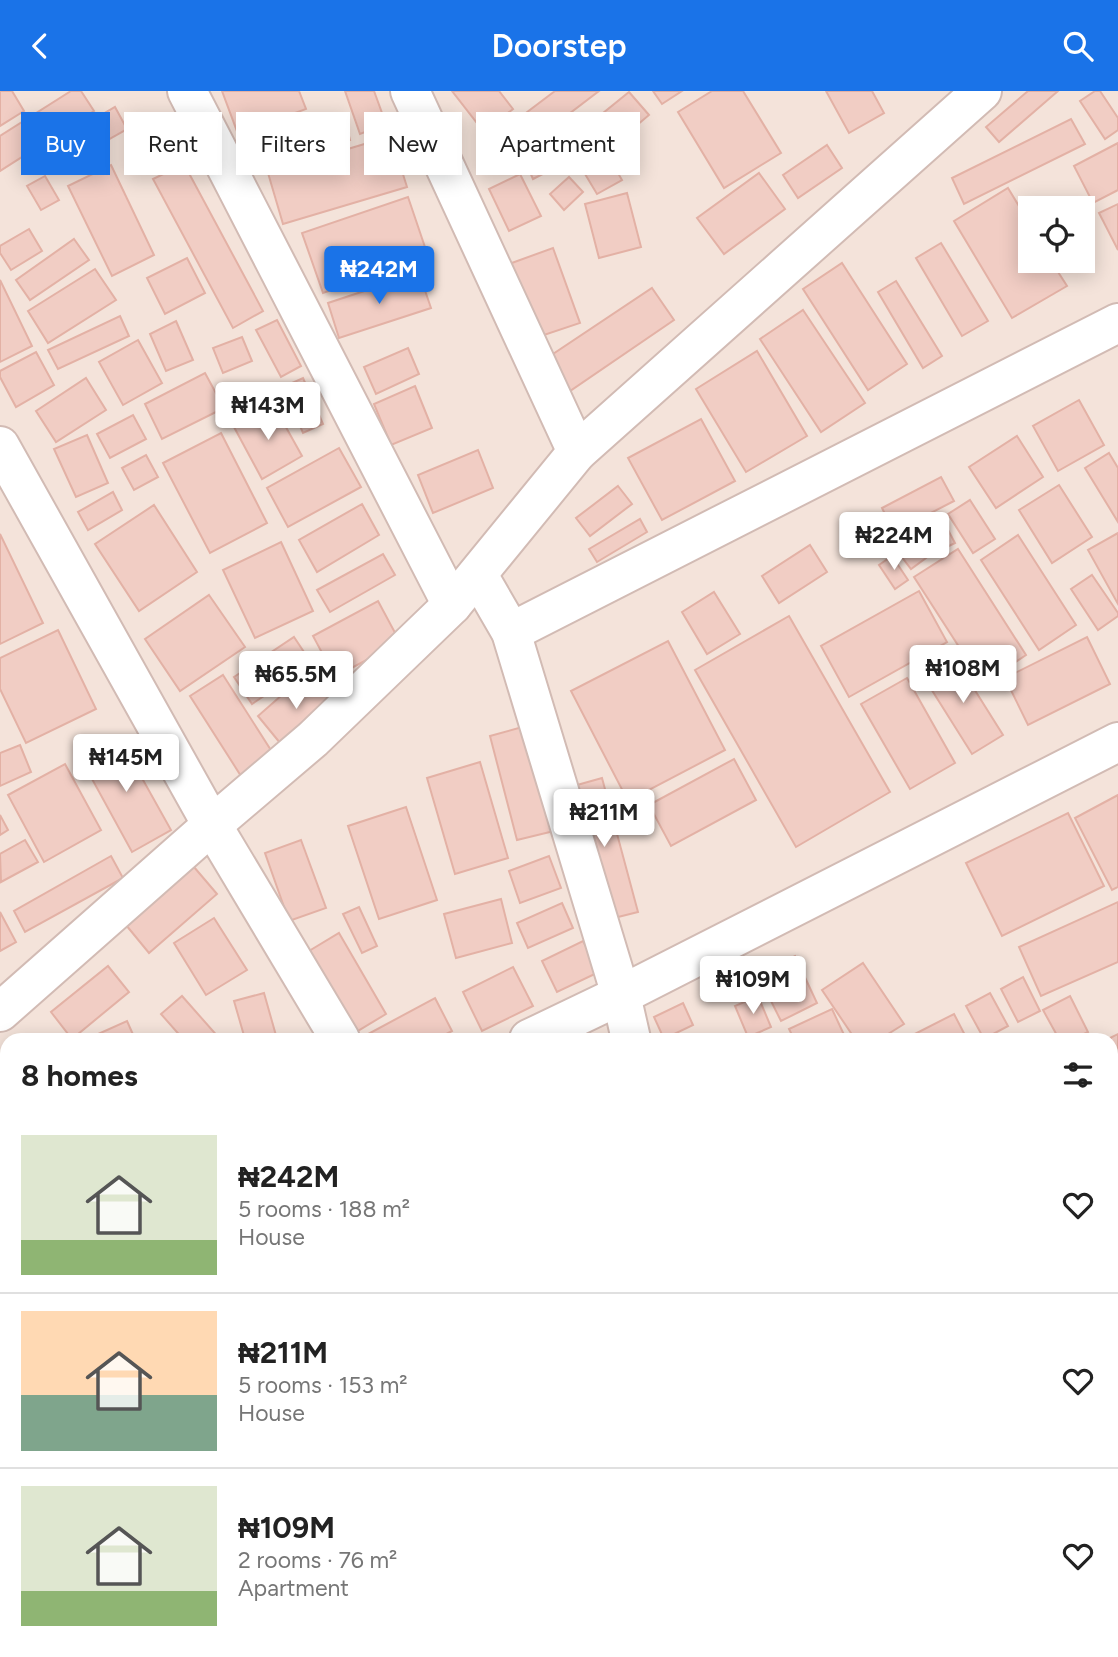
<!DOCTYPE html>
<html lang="en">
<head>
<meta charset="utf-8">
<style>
	:root { --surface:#fff; --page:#f2f2f2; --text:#222; --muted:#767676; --line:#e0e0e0; --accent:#1a73e8 }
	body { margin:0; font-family:Figtree,sans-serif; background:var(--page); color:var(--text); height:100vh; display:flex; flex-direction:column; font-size:26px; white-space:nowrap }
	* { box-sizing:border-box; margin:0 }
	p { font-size:23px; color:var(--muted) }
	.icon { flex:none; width:38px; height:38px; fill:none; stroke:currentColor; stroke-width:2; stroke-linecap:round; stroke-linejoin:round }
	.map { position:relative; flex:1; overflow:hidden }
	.sheet { position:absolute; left:0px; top:942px; width:1118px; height:625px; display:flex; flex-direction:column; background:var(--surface); border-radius:21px 21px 0 0; box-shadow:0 4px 18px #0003 }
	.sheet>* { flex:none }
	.guide { position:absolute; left:21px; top:21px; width:700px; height:63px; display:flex; gap:14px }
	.fabs { position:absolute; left:1018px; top:105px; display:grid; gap:14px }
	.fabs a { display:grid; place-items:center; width:77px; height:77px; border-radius:0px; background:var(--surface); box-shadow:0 4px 18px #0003; font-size:35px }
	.price { position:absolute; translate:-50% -60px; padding:0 16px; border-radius:7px; background:#fff; color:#222; font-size:23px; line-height:46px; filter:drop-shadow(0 2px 4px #0008) }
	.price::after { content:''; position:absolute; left:50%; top:42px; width:21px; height:16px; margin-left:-10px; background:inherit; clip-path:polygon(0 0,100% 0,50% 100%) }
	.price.on { background:var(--accent); color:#fff }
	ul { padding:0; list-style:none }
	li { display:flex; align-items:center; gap:21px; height:175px; padding:0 21px }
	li+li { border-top:2px solid var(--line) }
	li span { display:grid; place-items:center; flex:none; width:196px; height:140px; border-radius:0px; color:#555 }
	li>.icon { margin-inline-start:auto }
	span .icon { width:84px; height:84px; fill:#fffc; stroke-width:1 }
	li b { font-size:30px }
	h2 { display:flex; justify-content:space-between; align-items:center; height:84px; padding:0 21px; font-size:30px }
	.pill { padding:0 24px; border-radius:0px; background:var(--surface); box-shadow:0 4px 18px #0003; font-size:24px; line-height:63px }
	.pill.on { background:var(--accent); color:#fff }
	header { display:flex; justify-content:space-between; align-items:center; height:91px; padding:0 21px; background:var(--accent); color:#fff; font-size:32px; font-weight:600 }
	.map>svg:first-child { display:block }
	.residential { fill:#f4e3da; fill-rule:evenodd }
	.building { fill:#f1cdc4; stroke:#e3b1a5; stroke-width:2 }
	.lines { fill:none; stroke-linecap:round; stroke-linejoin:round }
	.minor-casing { stroke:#d2bbb4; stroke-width:42 }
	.minor { stroke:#fff; stroke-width:38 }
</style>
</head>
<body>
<header><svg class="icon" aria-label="back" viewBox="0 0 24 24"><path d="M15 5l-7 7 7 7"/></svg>Doorstep<svg class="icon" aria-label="search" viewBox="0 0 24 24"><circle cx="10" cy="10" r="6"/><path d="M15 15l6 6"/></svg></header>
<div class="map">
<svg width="1118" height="1566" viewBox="0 0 1118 1566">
	<rect width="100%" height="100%" fill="#fcf3ec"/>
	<!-- residential -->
	<path class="residential" d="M 0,0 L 1118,0 L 1118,1566 L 3,1566 L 0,1561 ZM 1031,117 L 1083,117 L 1083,170 L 1031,170 ZM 7,948 L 1111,948 L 1111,1559 L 7,1559 Z"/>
	<!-- building -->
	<g class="building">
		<path d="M 0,0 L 12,0 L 24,20 L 0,35 Z"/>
		<path d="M 71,0 L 81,0 L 94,20 L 0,80 L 0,45 Z"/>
		<path d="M 222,0 L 299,0 L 306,18 L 238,43 Z"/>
		<path d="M 345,0 L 374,0 L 386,33 L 360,43 Z"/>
		<path d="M 452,0 L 499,0 L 513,18 L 484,41 Z"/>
		<path d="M 555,0 L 599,0 L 498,77 L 482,55 Z"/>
		<path d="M 653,0 L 682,0 L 662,13 Z"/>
		<path d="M 712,0 L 743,0 L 781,62 L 724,97 L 678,21 Z"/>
		<path d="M 826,0 L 872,0 L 884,22 L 849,42 Z"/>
		<path d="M 1028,0 L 1058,0 L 999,51 L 986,36 Z"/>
		<path d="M 1095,0 L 1100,0 L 1118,27 L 1118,39 L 1105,48 L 1080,10 Z"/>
		<path d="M 629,1 L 649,24 L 617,51 L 597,27 Z"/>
		<path d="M 115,16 L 127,38 L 97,55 L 86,33 Z"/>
		<path d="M 344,25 L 350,49 L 339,52 L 333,28 Z"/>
		<path d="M 587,28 L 622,89 L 597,103 L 561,43 Z"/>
		<path d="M 1071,28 L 1085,53 L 964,113 L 952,87 Z"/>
		<path d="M 319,31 L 326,55 L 279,70 L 271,45 Z"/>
		<path d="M 262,43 L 269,65 L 252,69 L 245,48 Z"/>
		<path d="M 391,45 L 407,96 L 283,133 L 268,82 Z"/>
		<path d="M 1118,52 L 1118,99 L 1093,112 L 1074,75 Z"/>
		<path d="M 827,54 L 842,77 L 798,107 L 783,84 Z"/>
		<path d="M 552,57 L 560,74 L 533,88 L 525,70 Z"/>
		<path d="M 184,73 L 263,220 L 233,237 L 153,88 Z"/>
		<path d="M 111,74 L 154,164 L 112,185 L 68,95 Z"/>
		<path d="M 759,82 L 785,118 L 724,163 L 697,127 Z"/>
		<path d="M 520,83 L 541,125 L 509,140 L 489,98 Z"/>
		<path d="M 45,85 L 59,109 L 41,119 L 27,95 Z"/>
		<path d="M 569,86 L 583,101 L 564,119 L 550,103 Z"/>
		<path d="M 1008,97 L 1031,135 L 1031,170 L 1051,170 L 1067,195 L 1012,227 L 954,130 Z"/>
		<path d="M 627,102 L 641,156 L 599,167 L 585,113 Z"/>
		<path d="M 408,106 L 428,165 L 323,202 L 302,142 Z"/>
		<path d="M 1118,113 L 1118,159 L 1099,122 Z"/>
		<path d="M 29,138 L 42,160 L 11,179 L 0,162 L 0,155 Z"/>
		<path d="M 74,148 L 89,169 L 30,209 L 16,189 Z"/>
		<path d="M 941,152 L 988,230 L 962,245 L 916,167 Z"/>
		<path d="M 553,157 L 580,232 L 535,247 L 509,173 Z"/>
		<path d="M 187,167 L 205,202 L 165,223 L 147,187 Z"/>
		<path d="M 842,172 L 907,273 L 868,299 L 803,198 Z"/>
		<path d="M 95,178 L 116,209 L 48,252 L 28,220 Z"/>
		<path d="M 419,182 L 431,217 L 339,247 L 328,212 Z"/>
		<path d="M 0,189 L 32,255 L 0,271 Z"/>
		<path d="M 896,190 L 942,265 L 923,277 L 878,201 Z"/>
		<path d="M 652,197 L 674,229 L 570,300 L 547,267 Z"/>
		<path d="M 803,219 L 865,312 L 821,341 L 760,248 Z"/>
		<path d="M 120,225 L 129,245 L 58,278 L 48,259 Z"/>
		<path d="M 277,229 L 301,275 L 281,286 L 256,239 Z"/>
		<path d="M 176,230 L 193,269 L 166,280 L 150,243 Z"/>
		<path d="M 242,246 L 252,270 L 223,282 L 213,257 Z"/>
		<path d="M 138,249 L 162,292 L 123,314 L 99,271 Z"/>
		<path d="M 408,257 L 419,283 L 376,303 L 364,276 Z"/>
		<path d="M 757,260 L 807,345 L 746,381 L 696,298 Z"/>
		<path d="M 36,261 L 54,294 L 16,316 L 0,286 L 0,280 Z"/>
		<path d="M 205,282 L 224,317 L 162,348 L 145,313 Z"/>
		<path d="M 86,287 L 106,319 L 56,351 L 36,320 Z"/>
		<path d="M 303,287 L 323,333 L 303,342 L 283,296 Z"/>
		<path d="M 415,295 L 432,337 L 391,354 L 374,313 Z"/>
		<path d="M 1079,309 L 1104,354 L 1058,380 L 1033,335 Z"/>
		<path d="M 273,313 L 302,365 L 262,388 L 234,336 Z"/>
		<path d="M 133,324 L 146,348 L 110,367 L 97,343 Z"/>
		<path d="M 701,328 L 735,390 L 662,429 L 628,367 Z"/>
		<path d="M 221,342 L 267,432 L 210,462 L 163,372 Z"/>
		<path d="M 87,344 L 108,392 L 76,406 L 54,358 Z"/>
		<path d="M 1017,345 L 1043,386 L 996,417 L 969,376 Z"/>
		<path d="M 339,357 L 361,396 L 288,436 L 267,397 Z"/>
		<path d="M 478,359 L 493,397 L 433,422 L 418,384 Z"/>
		<path d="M 1109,362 L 1118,377 L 1118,431 L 1085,377 Z"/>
		<path d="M 146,364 L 158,386 L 134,399 L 122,377 Z"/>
		<path d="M 941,386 L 954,410 L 894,441 L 882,417 Z"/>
		<path d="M 1059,394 L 1092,446 L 1052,472 L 1019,419 Z"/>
		<path d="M 618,395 L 632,413 L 590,445 L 576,427 Z"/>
		<path d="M 113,401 L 122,419 L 88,439 L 78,421 Z"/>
		<path d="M 970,409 L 995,448 L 973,462 L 948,423 Z"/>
		<path d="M 362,413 L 379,444 L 317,481 L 299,449 Z"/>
		<path d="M 154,414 L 197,481 L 139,520 L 95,453 Z"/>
		<path d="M 872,427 L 887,453 L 864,465 L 850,439 Z"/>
		<path d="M 640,428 L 647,441 L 597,471 L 589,458 Z"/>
		<path d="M 947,437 L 955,452 L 935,462 L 929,448 Z"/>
		<path d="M 1118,442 L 1118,513 L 1088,459 Z"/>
		<path d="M 0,443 L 43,532 L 0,553 Z"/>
		<path d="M 1018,444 L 1076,534 L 1039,559 L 981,469 Z"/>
		<path d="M 281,451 L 313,520 L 255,547 L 223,479 Z"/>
		<path d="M 916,453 L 926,467 L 911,478 L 901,465 Z"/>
		<path d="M 810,454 L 827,481 L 779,512 L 762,485 Z"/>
		<path d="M 958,458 L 1026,564 L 983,593 L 914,486 Z"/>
		<path d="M 383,463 L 395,484 L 330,521 L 317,499 Z"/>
		<path d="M 892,465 L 908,489 L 895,498 L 879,474 Z"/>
		<path d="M 1092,484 L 1118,522 L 1118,525 L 1098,539 L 1071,498 Z"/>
		<path d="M 919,500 L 947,551 L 849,606 L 821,555 Z"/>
		<path d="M 714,501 L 740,543 L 707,563 L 682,521 Z"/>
		<path d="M 209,504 L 245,556 L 180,600 L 145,548 Z"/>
		<path d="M 378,510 L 400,551 L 335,586 L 313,545 Z"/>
		<path d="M 789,525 L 890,701 L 796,756 L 695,579 Z"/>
		<path d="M 58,539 L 96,618 L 26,652 L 0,598 L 0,567 Z"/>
		<path d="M 294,546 L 312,573 L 252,613 L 234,586 Z"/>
		<path d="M 1087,546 L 1110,593 L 1028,634 L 1005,587 Z"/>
		<path d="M 668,550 L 725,659 L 628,710 L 571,600 Z"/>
		<path d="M 954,566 L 1003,644 L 972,663 L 923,585 Z"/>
		<path d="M 307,582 L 335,615 L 285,658 L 258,625 Z"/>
		<path d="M 223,584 L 274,664 L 241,685 L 190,605 Z"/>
		<path d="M 907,587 L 955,672 L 910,698 L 861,613 Z"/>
		<path d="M 526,635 L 554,740 L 517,749 L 490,645 Z"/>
		<path d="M 119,646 L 171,739 L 132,761 L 80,666 Z"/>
		<path d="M 20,654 L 31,681 L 0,695 L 0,662 Z"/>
		<path d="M 734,668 L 756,709 L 671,755 L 649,714 Z"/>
		<path d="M 480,671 L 508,767 L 455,783 L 427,687 Z"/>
		<path d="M 65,673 L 101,739 L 44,771 L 8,704 Z"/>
		<path d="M 602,687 L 638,821 L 606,829 L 570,696 Z"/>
		<path d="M 1118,704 L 1118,796 L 1112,799 L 1075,727 Z"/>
		<path d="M 406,716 L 437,809 L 379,828 L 348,735 Z"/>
		<path d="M 1068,722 L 1104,795 L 1002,845 L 966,772 Z"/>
		<path d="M 0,724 L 8,739 L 0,744 Z"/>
		<path d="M 25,749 L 38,771 L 1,791 L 0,763 Z"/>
		<path d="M 301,749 L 326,817 L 289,830 L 265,762 Z"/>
		<path d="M 111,765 L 123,787 L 25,841 L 14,820 Z"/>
		<path d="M 549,765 L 561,797 L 520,812 L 509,780 Z"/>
		<path d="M 194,776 L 217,803 L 149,862 L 126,834 Z"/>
		<path d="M 501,808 L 512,852 L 456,867 L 444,823 Z"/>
		<path d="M 1118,811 L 1118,871 L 1041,905 L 1019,856 Z"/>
		<path d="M 562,812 L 573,837 L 528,857 L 517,832 Z"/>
		<path d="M 359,816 L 377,855 L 362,862 L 343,823 Z"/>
		<path d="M 0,821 L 16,851 L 0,860 Z"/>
		<path d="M 214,827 L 247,879 L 206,904 L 174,852 Z"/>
		<path d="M 339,842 L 386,923 L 351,944 L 304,863 Z"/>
		<path d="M 583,850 L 599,881 L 557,901 L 542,870 Z"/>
		<path d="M 795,865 L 817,912 L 781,930 L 758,884 Z"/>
		<path d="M 863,872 L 904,933 L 880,948 L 855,948 L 822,899 Z"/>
		<path d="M 108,875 L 129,901 L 72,948 L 51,921 Z"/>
		<path d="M 513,876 L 533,915 L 482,940 L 463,901 Z"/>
		<path d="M 1023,886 L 1040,920 L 1018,931 L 1001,898 Z"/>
		<path d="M 264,902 L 277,948 L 245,948 L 234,910 Z"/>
		<path d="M 990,902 L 1008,935 L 984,948 L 966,915 Z"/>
		<path d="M 182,905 L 220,948 L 183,948 L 161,923 Z"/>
		<path d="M 758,905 L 771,936 L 748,946 L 735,915 Z"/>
		<path d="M 1070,905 L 1088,941 L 1074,948 L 1059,948 L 1043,919 Z"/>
		<path d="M 435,907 L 452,940 L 437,948 L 359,948 Z"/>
		<path d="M 683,912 L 693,934 L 664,948 L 654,926 Z"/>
		<path d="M 832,918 L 846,948 L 794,948 L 789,938 Z"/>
		<path d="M 954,923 L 967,948 L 905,948 Z"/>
		<path d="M 127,930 L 135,948 L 87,948 Z"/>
		<path d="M 1118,943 L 1118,986 L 1111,989 L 1111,948 L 1108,948 Z"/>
		<path d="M 7,1071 L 7,1094 L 0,1081 L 0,1075 Z"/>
		<path d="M 1111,1129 L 1118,1143 L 1118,1213 L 1111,1216 Z"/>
		<path d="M 7,1132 L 7,1167 L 0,1171 L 0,1136 Z"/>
		<path d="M 1111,1260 L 1118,1274 L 1118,1295 L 1111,1298 Z"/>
		<path d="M 7,1282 L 7,1340 L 0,1327 L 0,1286 Z"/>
		<path d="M 0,1345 L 7,1355 L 7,1419 L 0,1409 Z"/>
		<path d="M 7,1442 L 7,1487 L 0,1491 L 0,1447 Z"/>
		<path d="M 1118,1497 L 1118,1541 L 1111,1526 L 1111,1500 Z"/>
		<path d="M 228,1559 L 251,1559 L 252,1566 L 230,1566 Z"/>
		<path d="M 271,1559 L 294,1559 L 283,1566 L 275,1566 Z"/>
		<path d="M 350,1559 L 384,1559 L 374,1566 L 354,1566 Z"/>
		<path d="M 447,1559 L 514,1559 L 517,1566 L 450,1566 Z"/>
		<path d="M 528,1559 L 571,1559 L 555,1566 L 531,1566 Z"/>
		<path d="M 609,1559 L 628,1559 L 630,1566 L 590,1566 Z"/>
		<path d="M 644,1559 L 727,1559 L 711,1566 L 646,1566 Z"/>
		<path d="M 784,1559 L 831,1559 L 817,1566 L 788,1566 Z"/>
		<path d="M 999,1559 L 1082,1559 L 1085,1566 L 995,1566 L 993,1562 Z"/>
	</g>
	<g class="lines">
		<!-- minor casing -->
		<g class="minor-casing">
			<g id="minor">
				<path d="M 187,0 L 452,514"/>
				<path d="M 410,0 L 577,361"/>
				<path d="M 0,355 L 212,734 L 340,948"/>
				<path d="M 478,484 L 511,541 L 621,904 L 631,948"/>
				<path d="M 511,541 L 1118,232"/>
				<path d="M 0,921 L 212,734 L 313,648 L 452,514 L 577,361 L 982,0"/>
				<path d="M 529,948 L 621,904 L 1118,651"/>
				<path d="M 1111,1049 L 1118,1045"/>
				<path d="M 0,1241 L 7,1237"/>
				<path d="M 1111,1447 L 1118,1443"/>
				<path d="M 774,1559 L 776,1566"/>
				<path d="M 88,1566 L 101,1559"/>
				<path d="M 868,1566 L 881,1559"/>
			</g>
		</g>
		<!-- minor -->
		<use href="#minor" class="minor"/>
	</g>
</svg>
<div class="fabs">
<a><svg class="icon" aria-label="locate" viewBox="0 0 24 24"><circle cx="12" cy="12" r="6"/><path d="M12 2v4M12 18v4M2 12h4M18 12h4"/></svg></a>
</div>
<b class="price on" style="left:379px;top:215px">₦242M</b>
<b class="price" style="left:268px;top:351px">₦143M</b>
<b class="price" style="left:894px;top:481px">₦224M</b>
<b class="price" style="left:963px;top:614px">₦108M</b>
<b class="price" style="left:296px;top:620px">₦65.5M</b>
<b class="price" style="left:126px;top:703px">₦145M</b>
<b class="price" style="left:604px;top:758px">₦211M</b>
<b class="price" style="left:753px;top:925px">₦109M</b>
<div class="guide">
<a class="pill on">Buy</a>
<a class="pill">Rent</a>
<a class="pill">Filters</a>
<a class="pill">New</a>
<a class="pill">Apartment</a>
</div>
<section class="sheet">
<h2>8 homes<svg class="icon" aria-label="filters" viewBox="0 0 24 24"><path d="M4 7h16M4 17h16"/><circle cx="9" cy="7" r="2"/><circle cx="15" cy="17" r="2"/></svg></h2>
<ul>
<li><span style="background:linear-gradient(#dfe7d0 75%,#8fb573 0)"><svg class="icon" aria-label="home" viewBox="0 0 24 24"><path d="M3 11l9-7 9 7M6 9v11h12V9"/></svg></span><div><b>₦242M</b><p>5 rooms · 188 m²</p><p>House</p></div><svg class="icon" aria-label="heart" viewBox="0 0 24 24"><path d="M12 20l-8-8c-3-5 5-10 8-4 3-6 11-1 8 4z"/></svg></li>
<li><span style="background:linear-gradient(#ffd9b3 60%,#7fa58c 0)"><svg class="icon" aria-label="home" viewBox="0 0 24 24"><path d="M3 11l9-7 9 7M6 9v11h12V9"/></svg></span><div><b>₦211M</b><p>5 rooms · 153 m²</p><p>House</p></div><svg class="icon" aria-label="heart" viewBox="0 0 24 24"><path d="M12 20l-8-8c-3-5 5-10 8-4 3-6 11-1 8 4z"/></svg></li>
<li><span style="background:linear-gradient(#dfe7d0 75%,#8fb573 0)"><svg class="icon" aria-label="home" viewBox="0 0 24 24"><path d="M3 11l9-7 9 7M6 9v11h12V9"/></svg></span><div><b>₦109M</b><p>2 rooms · 76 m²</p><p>Apartment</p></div><svg class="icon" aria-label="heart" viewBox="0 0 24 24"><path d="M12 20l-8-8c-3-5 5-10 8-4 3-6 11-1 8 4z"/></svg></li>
</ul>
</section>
</div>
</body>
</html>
